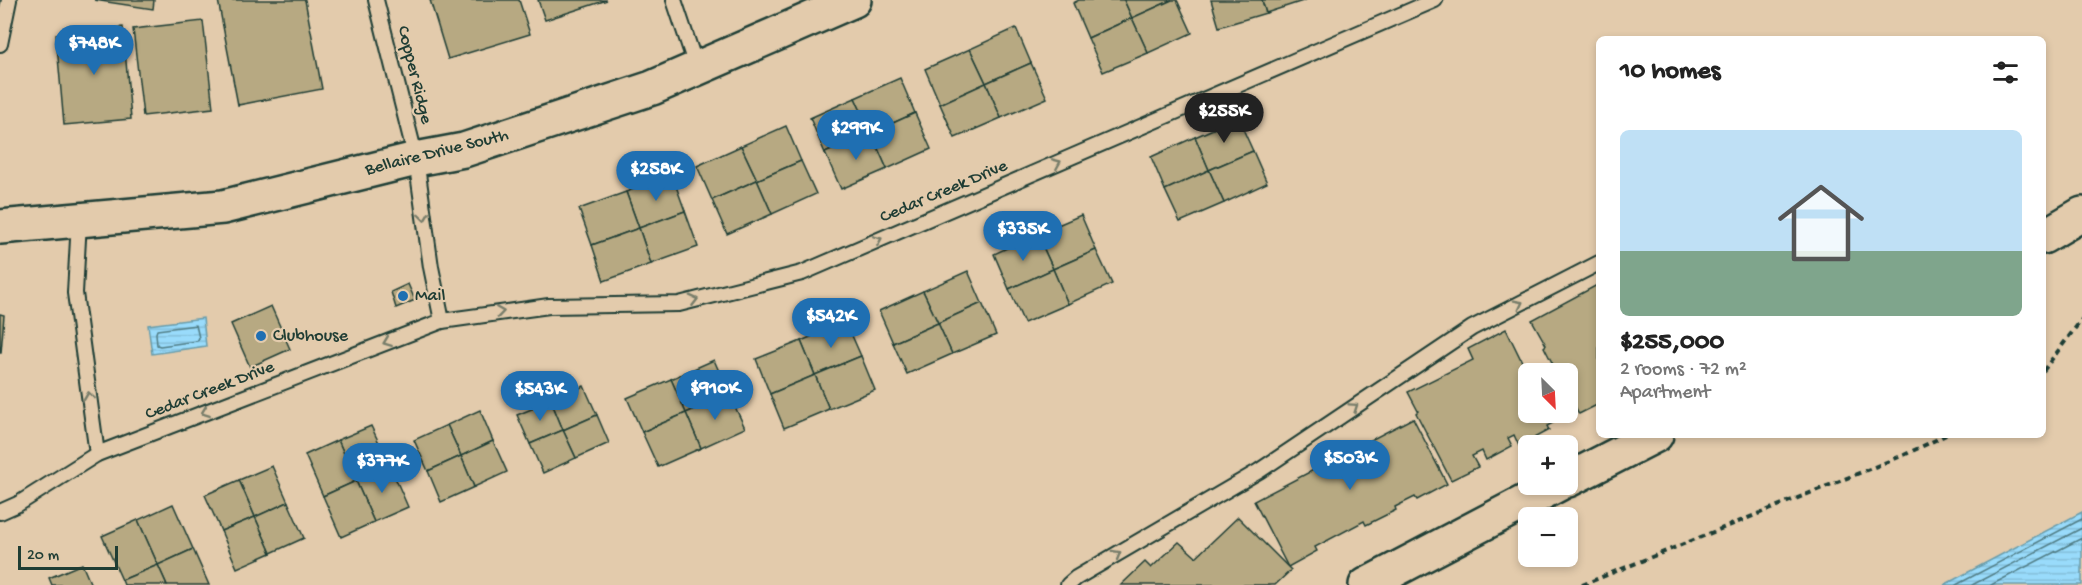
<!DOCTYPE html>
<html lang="en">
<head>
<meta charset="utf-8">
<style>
	:root { --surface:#fff; --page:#f6f6f6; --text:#222; --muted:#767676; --line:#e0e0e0; --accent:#1f6fb2 }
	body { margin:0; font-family:"Gochi Hand",sans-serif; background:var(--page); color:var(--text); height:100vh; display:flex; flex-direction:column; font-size:22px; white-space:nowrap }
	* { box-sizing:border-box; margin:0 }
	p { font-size:20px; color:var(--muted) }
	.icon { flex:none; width:33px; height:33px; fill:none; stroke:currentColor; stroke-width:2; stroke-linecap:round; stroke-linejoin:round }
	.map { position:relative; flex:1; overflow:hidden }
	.side { position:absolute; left:1596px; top:36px; width:450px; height:402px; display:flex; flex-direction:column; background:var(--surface); border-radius:9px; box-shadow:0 3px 9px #0003 }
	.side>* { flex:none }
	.needle { width:39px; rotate:156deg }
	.tools { position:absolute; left:1518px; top:363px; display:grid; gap:12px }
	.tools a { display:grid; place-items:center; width:60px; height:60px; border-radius:9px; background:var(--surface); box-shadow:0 3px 9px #0003; font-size:30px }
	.scale { position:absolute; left:18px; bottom:15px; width:100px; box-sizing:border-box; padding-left:6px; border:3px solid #1f3d34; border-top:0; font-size:16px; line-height:21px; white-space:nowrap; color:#1f3d34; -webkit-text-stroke:4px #e3cbac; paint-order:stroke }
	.price { position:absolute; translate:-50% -51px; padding:0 14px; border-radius:21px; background:var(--accent); color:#fff; font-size:20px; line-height:39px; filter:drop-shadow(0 2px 3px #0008) }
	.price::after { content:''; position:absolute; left:50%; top:36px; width:18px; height:14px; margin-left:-9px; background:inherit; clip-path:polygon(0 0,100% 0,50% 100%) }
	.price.on { background:#222; color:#fff }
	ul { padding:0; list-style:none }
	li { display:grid; align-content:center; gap:12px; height:318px; padding:0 24px }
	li+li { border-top:2px solid var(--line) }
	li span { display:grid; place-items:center; height:186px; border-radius:9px; color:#555 }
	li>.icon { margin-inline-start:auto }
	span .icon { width:108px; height:108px; fill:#fffc; stroke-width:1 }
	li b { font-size:26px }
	h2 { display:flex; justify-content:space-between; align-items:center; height:72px; padding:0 24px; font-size:26px }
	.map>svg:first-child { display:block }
	.water { fill:url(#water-rules); stroke:#689cab; stroke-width:1.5 }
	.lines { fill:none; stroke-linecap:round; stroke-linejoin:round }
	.shore { stroke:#507c84; stroke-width:1.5 }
	.building { fill:#b7a982; stroke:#1f3d34; stroke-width:1.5 }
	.service-casing { stroke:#1f3d34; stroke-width:18 }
	.tertiary-casing { stroke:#1f3d34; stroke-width:38 }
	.path { stroke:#1f3d34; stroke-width:4; stroke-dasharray:6 4.5; stroke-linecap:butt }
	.service { stroke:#e3cbac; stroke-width:14 }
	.tertiary { stroke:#e3cbac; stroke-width:33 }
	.oneway { stroke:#777d6a }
	.poi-dot { fill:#1f6fb2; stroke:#e3cbac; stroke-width:2 }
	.labels { text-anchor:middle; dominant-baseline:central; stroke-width:4.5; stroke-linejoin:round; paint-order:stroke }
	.street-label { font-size:18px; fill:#1f3d34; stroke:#e3cbac }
	.poi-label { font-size:18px; fill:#1f3d34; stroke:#e3cbac; text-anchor:start }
</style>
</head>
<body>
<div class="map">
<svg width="2082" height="585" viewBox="0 0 2082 585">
	<defs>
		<pattern id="water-rules" width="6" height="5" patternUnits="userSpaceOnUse" patternTransform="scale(1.5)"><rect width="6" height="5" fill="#99dbfb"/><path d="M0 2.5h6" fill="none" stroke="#83bdd8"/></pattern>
	</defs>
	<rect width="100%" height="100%" fill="#e3cbac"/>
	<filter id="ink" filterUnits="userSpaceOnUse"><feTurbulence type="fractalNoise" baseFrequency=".0167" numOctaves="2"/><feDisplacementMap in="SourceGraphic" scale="12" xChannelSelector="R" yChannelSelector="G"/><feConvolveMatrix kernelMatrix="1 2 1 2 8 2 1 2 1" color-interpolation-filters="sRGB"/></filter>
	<g filter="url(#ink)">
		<!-- water -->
		<g class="water">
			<path d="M 203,318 L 206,346 L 152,354 L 148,325 Z"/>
			<path d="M 2082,512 L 2082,585 L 1944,585 Z"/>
		</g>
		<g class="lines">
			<!-- shore -->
			<g class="shore">
				<path d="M 196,325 L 199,338 L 197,341 L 160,346 L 157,345 L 156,333 L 157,330 Z"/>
				<path d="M 1956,585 L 2082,519"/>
				<path d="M 1972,585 L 2082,528"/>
				<path d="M 1991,585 L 2082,538"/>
			</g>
		</g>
		<!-- building -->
		<g class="building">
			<path d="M 94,0 L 154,0 L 153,9 Z"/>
			<path d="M 218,0 L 305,0 L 322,89 L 238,105 Z"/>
			<path d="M 430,0 L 519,0 L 530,34 L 448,59 Z"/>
			<path d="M 538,0 L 607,0 L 545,20 Z"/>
			<path d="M 1079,0 L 1124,0 L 1132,18 L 1088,38 L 1073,3 Z"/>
			<path d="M 1124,0 L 1172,0 L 1132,18 Z"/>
			<path d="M 1172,0 L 1177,0 L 1192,33 L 1148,53 L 1132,18 Z"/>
			<path d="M 1211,0 L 1262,0 L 1266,13 L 1219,27 Z"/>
			<path d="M 1262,0 L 1306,0 L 1266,13 Z"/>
			<path d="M 1132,18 L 1148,53 L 1103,72 L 1088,38 Z"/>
			<path d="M 203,21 L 213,108 L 143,116 L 133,29 Z"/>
			<path d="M 123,27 L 131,119 L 64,125 L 56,34 Z"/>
			<path d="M 1016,28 L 1031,63 L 986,83 L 970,49 Z"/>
			<path d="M 970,49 L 986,83 L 940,104 L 925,69 Z"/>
			<path d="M 1031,63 L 1047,98 L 1001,118 L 986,83 Z"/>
			<path d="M 900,78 L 915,113 L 871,133 L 855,98 Z"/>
			<path d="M 986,83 L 1001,118 L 955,138 L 940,104 Z"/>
			<path d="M 855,98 L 871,133 L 825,153 L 810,118 Z"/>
			<path d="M 915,113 L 931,149 L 887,169 L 871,133 Z"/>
			<path d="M 1238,118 L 1253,151 L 1209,170 L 1195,137 Z"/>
			<path d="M 786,126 L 801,161 L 757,180 L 741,146 Z"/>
			<path d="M 871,133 L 887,169 L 841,189 L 825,153 Z"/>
			<path d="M 1195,137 L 1209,170 L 1165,190 L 1151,157 Z"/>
			<path d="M 741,146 L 757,180 L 712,200 L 697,166 Z"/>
			<path d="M 1253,151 L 1267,183 L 1224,203 L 1209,170 Z"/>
			<path d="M 801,161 L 816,194 L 772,214 L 757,180 Z"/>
			<path d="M 1209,170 L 1224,203 L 1180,222 L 1165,190 Z"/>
			<path d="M 672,175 L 685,211 L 639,228 L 626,192 Z"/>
			<path d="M 757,180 L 772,214 L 727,234 L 712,200 Z"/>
			<path d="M 626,192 L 639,228 L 592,245 L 579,209 Z"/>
			<path d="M 685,211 L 698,247 L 651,264 L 639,228 Z"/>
			<path d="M 1081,215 L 1096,250 L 1053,269 L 1037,234 Z"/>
			<path d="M 639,228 L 651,264 L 604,281 L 592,245 Z"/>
			<path d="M 1037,234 L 1053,269 L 1009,289 L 994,254 Z"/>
			<path d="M 1096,250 L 1112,284 L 1068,304 L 1053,269 Z"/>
			<path d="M 1053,269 L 1068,304 L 1024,323 L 1009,289 Z"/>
			<path d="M 968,271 L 982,303 L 938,323 L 923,291 Z"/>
			<path d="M 408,284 L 415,300 L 396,308 L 391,292 Z"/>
			<path d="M 1599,284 L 1599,404 L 1579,414 L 1568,392 L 1568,374 L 1558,374 L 1544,347 L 1546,345 L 1532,320 Z"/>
			<path d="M 923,291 L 938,323 L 893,343 L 879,311 Z"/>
			<path d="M 982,303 L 996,335 L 952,354 L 938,323 Z"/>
			<path d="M 271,306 L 290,349 L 250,367 L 231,324 Z"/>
			<path d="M 0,314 L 4,315 L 1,353 L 0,353 Z"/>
			<path d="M 846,322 L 861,356 L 815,375 L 801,341 Z"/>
			<path d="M 938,323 L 952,354 L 907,374 L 893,343 Z"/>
			<path d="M 1506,329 L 1528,374 L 1528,412 L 1548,412 L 1553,423 L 1547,426 L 1549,430 L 1519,446 L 1514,435 L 1508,438 L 1512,446 L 1486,460 L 1482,451 L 1472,456 L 1478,467 L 1451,480 L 1416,413 L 1418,411 L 1408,392 L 1473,360 L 1468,349 Z"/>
			<path d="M 801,341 L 815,375 L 770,394 L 756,359 Z"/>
			<path d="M 861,356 L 875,390 L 829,409 L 815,375 Z"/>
			<path d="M 714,360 L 729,394 L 686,413 L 671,379 Z"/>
			<path d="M 815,375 L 829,409 L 784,428 L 770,394 Z"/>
			<path d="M 671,379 L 686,413 L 642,432 L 627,398 Z"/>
			<path d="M 584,386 L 597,415 L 563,430 L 551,401 Z"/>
			<path d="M 729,394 L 745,428 L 701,448 L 686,413 Z"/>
			<path d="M 551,401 L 563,430 L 530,444 L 517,415 Z"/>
			<path d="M 480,410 L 493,441 L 461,456 L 447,425 Z"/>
			<path d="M 686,413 L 701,448 L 658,467 L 642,432 Z"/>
			<path d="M 597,415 L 609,443 L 576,458 L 563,430 Z"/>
			<path d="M 1413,418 L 1447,484 L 1417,500 L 1415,497 L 1395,507 L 1396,510 L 1366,525 L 1364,521 L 1315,547 L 1317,551 L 1288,567 L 1254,501 Z"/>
			<path d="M 447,425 L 461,456 L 428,471 L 414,440 Z"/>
			<path d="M 371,426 L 390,466 L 356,481 L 338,440 Z"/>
			<path d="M 563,430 L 576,458 L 543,473 L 530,444 Z"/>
			<path d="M 338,440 L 356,481 L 323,496 L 305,455 Z"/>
			<path d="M 493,441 L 507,472 L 474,487 L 461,456 Z"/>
			<path d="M 461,456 L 474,487 L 441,502 L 428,471 Z"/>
			<path d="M 272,466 L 288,502 L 255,517 L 239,480 Z"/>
			<path d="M 390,466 L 408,507 L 374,522 L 356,481 Z"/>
			<path d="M 239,480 L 255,517 L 221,531 L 205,495 Z"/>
			<path d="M 356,481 L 374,522 L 341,537 L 323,496 Z"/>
			<path d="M 288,502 L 304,538 L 271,553 L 255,517 Z"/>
			<path d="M 173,504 L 193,549 L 158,565 L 138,520 Z"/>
			<path d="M 255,517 L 271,553 L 237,568 L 221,531 Z"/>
			<path d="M 1238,517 L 1291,570 L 1275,585 L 1121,585 L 1145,562 L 1151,568 L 1179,542 L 1196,557 Z"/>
			<path d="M 138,520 L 158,565 L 122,580 L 102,536 Z"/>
			<path d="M 193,549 L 209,585 L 167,585 L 158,565 Z"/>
			<path d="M 82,564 L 91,585 L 52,585 L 49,578 Z"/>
			<path d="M 158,565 L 167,585 L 124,585 L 122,580 Z"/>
		</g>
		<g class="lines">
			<!-- service casing -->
			<g class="service-casing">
				<g id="service">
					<path d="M 376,0 L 416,159 L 431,267 L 442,321"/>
					<path d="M 674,0 L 697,69"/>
					<path d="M 0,44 L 9,0"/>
					<path d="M 79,221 L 75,293 L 97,454"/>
					<path d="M 0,512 L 18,504 L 97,454 L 442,321 L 549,306 L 679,304 L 802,273 L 1435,0"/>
					<path d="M 1068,585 L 1076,578 L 1259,471 L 1472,328 L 1599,263"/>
				</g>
			</g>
			<!-- tertiary casing -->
			<g class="tertiary-casing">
				<g id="tertiary">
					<path d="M 0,227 L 223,207 L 416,159 L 464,150 L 652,88 L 854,0"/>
					<path d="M 2043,237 L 2082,214"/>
					<path d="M 1568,480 L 1656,435"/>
					<path d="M 1366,585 L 1559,484"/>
				</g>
			</g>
			<!-- path -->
			<g class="path">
				<path d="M 2043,371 L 2082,319"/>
				<path d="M 1582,585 L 1904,455 L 1946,435"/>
			</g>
			<!-- service -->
			<use href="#service" class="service"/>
			<!-- tertiary -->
			<use href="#tertiary" class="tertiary"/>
		</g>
		<!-- one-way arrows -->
		<defs><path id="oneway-chevron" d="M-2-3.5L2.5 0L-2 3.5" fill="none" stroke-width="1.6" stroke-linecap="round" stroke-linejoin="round" transform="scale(1.5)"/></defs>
		<g class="oneway">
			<use href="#oneway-chevron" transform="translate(1057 163) rotate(-23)"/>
			<use href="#oneway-chevron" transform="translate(424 217) rotate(82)"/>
			<use href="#oneway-chevron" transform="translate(878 240) rotate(-23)"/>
			<use href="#oneway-chevron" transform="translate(694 300) rotate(-14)"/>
			<use href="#oneway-chevron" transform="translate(1519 304) rotate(-27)"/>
			<use href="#oneway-chevron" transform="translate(500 312) rotate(-8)"/>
			<use href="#oneway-chevron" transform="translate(387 342) rotate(159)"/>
			<use href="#oneway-chevron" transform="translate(89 396) rotate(-98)"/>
			<use href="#oneway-chevron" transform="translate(1354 407) rotate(-34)"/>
			<use href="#oneway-chevron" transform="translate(205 412) rotate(159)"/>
			<use href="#oneway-chevron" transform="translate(1117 554) rotate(-30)"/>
		</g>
	</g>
	<!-- markers -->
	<g class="poi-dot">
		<circle cx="403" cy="296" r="6"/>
		<circle cx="261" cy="336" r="6"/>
	</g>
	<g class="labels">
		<!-- street labels -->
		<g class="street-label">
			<text transform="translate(414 75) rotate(76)">Copper Ridge</text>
			<text transform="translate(437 153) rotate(-14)">Bellaire Drive South</text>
			<text transform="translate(944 192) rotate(-23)">Cedar Creek Drive</text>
			<text transform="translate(210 391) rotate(-21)">Cedar Creek Drive</text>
		</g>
		<!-- poi labels -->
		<g class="poi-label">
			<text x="415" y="296">Mail</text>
			<text x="273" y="336">Clubhouse</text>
		</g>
	</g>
</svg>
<div class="tools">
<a><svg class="needle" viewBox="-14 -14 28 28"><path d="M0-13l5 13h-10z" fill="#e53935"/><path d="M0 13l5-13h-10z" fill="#767676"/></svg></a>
<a>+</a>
<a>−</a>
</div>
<div class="scale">20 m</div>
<b class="price" style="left:94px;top:76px">$748K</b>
<b class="price on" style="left:1224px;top:144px">$255K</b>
<b class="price" style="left:856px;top:161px">$299K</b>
<b class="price" style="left:656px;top:202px">$258K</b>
<b class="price" style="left:1023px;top:262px">$335K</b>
<b class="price" style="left:831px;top:349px">$542K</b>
<b class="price" style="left:715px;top:421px">$910K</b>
<b class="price" style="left:540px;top:422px">$543K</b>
<b class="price" style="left:1350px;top:491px">$503K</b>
<b class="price" style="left:382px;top:494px">$377K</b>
<section class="side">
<h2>10 homes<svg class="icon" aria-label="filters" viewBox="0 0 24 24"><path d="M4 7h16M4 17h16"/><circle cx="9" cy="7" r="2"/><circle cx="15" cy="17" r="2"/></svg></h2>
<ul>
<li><span style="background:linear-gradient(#bfe0f5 65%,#7fa58c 0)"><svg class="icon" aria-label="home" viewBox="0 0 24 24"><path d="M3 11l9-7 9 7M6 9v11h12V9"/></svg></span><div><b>$255,000</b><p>2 rooms · 72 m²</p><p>Apartment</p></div></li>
</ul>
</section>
</div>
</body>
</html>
